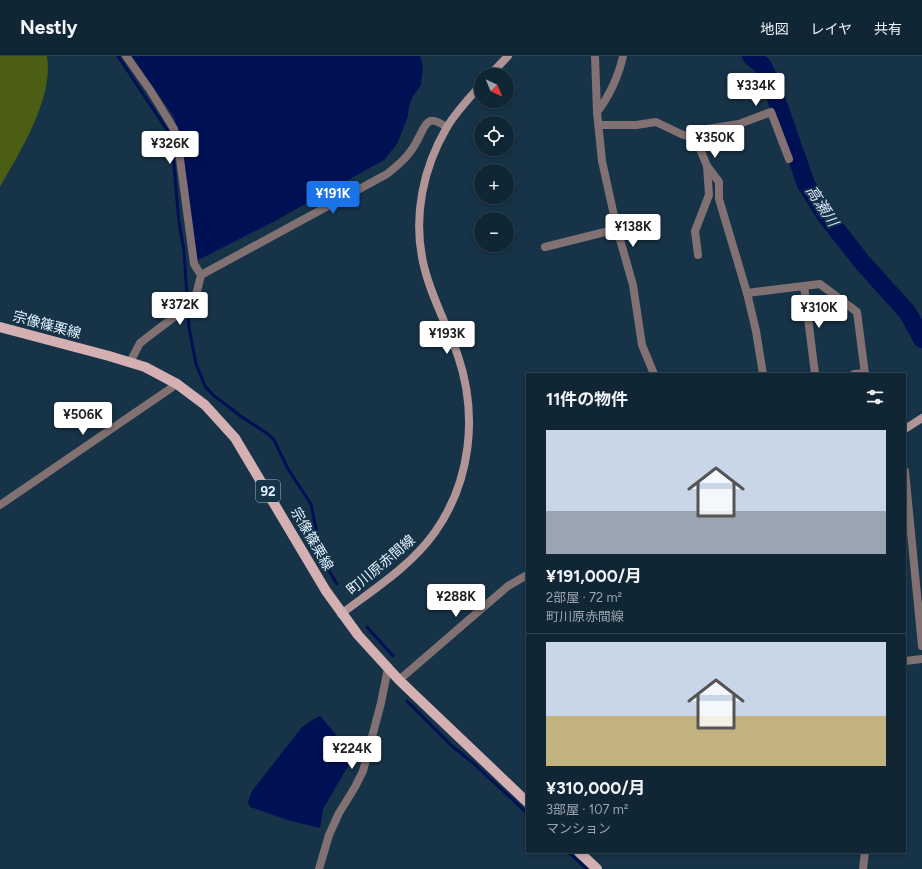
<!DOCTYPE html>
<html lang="ja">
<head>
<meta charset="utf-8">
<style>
	:root { --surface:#112635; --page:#1e3241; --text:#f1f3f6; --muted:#9ca5ad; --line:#304350; --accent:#1a73e8 }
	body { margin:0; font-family:Figtree,"Noto Sans JP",sans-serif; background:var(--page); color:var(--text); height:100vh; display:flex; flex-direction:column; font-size:15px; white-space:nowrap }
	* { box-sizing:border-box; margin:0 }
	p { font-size:13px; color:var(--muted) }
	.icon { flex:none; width:22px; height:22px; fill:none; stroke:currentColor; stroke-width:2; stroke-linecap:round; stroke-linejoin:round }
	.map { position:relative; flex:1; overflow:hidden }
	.sheet { position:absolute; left:526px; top:317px; width:380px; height:480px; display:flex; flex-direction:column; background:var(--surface); border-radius:0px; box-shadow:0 2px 6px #0003,0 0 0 1px var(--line) }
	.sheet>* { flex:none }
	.needle { width:26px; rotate:136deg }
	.buttons { position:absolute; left:474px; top:12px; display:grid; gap:8px }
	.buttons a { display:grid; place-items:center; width:40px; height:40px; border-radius:50%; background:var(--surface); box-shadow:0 2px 6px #0003,0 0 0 1px var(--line); font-size:20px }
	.price { position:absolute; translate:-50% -34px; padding:0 9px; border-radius:4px; background:#fff; color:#222; font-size:13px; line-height:26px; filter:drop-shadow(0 1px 2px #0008) }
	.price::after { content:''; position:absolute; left:50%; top:24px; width:12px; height:9px; margin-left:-6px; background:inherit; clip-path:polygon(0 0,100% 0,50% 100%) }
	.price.selected { background:var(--accent); color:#fff }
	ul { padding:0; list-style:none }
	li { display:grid; align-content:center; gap:8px; height:212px; padding:0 20px }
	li+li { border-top:1px solid var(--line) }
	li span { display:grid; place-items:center; height:124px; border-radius:0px; color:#555 }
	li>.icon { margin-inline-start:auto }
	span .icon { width:72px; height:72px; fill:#fffc; stroke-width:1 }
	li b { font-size:17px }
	h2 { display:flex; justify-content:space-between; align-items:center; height:48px; padding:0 20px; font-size:17px }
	header { display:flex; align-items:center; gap:24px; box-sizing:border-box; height:56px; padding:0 20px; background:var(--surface); border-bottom:1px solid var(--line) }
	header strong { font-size:19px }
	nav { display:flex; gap:22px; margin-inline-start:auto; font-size:14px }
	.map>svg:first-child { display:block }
	.forest { fill:#4b5e14 }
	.water { fill:#001055 }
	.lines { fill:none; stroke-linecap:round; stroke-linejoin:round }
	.stream { stroke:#001055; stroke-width:3 }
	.river { stroke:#001055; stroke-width:18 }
	.street { stroke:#827172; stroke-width:8 }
	.secondary { stroke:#b19596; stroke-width:8 }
	.primary { stroke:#d4b0b2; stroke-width:10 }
	.labels { text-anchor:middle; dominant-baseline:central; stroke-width:4; stroke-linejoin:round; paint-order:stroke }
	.shield { fill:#173347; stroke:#a5b9c8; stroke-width:1 }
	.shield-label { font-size:13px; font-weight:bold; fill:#e2f2ff }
	.street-label { font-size:14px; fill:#e2f2ff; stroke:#173347 }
	.water-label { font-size:15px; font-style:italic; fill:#d7e2f7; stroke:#173347 }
</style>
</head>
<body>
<header>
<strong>Nestly</strong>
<nav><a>地図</a><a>レイヤ</a><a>共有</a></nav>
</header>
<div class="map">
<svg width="922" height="813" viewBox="0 0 922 813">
	<rect width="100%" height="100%" fill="#173347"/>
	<!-- forest -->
	<path class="forest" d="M 0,0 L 47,0 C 54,43 20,95 0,131 Z"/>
	<!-- water -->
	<g class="water">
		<path d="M 132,0 L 420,0 L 423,11 L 421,29 L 412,42 L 409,50 L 408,60 L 397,88 L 384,104 L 273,166 L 198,204 L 194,199 L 179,78 L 174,61 Z"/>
		<path d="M 320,660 C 332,674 348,690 348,710 L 323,753 L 320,772 L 291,765 L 250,751 L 248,746 L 252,735 L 302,671 L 314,663 Z"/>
	</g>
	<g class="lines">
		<!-- stream -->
		<g class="stream">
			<path d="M 118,0 L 167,74 L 172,88 L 179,166 L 184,195 L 189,272 L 196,308 L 205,330 L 213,339 L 242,361 L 268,378 L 274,384 L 288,413 L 311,448 L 322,503 L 337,528"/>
			<path d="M 367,571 L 393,600"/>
			<path d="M 407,645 L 452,690 L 472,706 L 527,757"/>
			<path d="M 568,796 L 587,813"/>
		</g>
		<!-- river -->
		<path class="river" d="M 751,0 L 763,10 L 771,28 L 806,128 L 826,160 L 862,206 L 908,257 L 922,283"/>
		<!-- street -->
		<g class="street">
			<path d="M 126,0 L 150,34 L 174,73 L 178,88 L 194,208 L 201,219 L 196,239 L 191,248 L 140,287 L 130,306"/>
			<path d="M 595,0 L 597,56"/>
			<path d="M 623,0 C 619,19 609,41 597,56 L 602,105 L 617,173 L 633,229 L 642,289 L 654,318"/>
			<path d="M 599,69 L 636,69 L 656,66 L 681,78 L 696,83 L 707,110 L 719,126 L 719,143 L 747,237 L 756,275 L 763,318"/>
			<path d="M 694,82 L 700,74 L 739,68 L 771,56 L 789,103"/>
			<path d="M 545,191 L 617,173"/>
			<path d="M 698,199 L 695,175 L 709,139 L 707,110"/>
			<path d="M 201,219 L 387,118 C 402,106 411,98 419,81 C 422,76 424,68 430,65 C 435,63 443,69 447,71"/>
			<path d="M 804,230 L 815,318"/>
			<path d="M 747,237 L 820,228 L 857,256 L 865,318"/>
			<path d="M 854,318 L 865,317"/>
			<path d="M 905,415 L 922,590"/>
			<path d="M 0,449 L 177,328"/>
			<path d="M 905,605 L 922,603"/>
			<path d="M 399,624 L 508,530 L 527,519"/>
			<path d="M 319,813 L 329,779 L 339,757 L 355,731 L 363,715 L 381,647 L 388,612"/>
			<path d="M 863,813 L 865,796"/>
		</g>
		<!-- secondary -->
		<g class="secondary">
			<path d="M 490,19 L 508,0"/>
			<path d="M 905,373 L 922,362"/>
			<path d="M 341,558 C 374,533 411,510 435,476 C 471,425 478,359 458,300 C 447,268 430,239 423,206 C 413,160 423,112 447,71 C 456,56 469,42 481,29"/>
		</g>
		<!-- primary -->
		<g class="primary">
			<path d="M 0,271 L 109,300 L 145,311 L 177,328 L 205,349 L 235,382 L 326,535 L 358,579 L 399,624 L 527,746"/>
			<path d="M 579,796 L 597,813"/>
		</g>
	</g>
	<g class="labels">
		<!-- shield labels -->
		<rect class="shield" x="256" y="424" width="24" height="22" rx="3"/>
		<g class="shield-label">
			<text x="268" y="435">92</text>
		</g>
		<!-- street labels -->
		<g class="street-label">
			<text transform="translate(47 269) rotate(15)">宗像篠栗線</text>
			<text transform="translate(312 483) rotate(60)">宗像篠栗線</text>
			<text transform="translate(381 509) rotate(-40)">町川原赤間線</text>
		</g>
		<!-- water labels -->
		<g class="water-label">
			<text transform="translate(822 150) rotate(57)">高瀬川</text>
		</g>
	</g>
</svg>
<div class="buttons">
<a><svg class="needle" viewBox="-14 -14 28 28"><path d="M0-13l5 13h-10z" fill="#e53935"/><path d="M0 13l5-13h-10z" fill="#9ca5ad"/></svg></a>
<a><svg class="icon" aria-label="locate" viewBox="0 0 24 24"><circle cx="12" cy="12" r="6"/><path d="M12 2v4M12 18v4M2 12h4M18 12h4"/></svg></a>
<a>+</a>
<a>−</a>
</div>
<b class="price" style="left:756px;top:51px">¥334K</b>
<b class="price" style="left:715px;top:103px">¥350K</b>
<b class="price" style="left:170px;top:109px">¥326K</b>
<b class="price selected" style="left:333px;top:159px">¥191K</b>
<b class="price" style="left:633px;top:192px">¥138K</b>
<b class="price" style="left:180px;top:270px">¥372K</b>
<b class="price" style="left:819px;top:273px">¥310K</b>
<b class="price" style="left:447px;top:299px">¥193K</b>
<b class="price" style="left:83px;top:380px">¥506K</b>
<b class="price" style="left:456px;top:562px">¥288K</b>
<b class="price" style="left:352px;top:714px">¥224K</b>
<section class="sheet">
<h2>11件の物件<svg class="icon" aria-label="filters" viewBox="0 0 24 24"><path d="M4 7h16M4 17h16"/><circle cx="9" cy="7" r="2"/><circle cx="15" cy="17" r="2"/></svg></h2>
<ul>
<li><span style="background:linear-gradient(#c9d6e8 65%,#9aa5b1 0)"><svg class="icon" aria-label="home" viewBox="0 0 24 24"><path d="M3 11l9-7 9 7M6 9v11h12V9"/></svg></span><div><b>¥191,000/月</b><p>2部屋 · 72 m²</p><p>町川原赤間線</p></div></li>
<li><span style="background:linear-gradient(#c9d6e8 60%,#c2b280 0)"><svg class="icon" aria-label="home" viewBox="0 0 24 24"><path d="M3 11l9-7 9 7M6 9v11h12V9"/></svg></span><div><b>¥310,000/月</b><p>3部屋 · 107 m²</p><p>マンション</p></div></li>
</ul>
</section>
</div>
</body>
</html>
